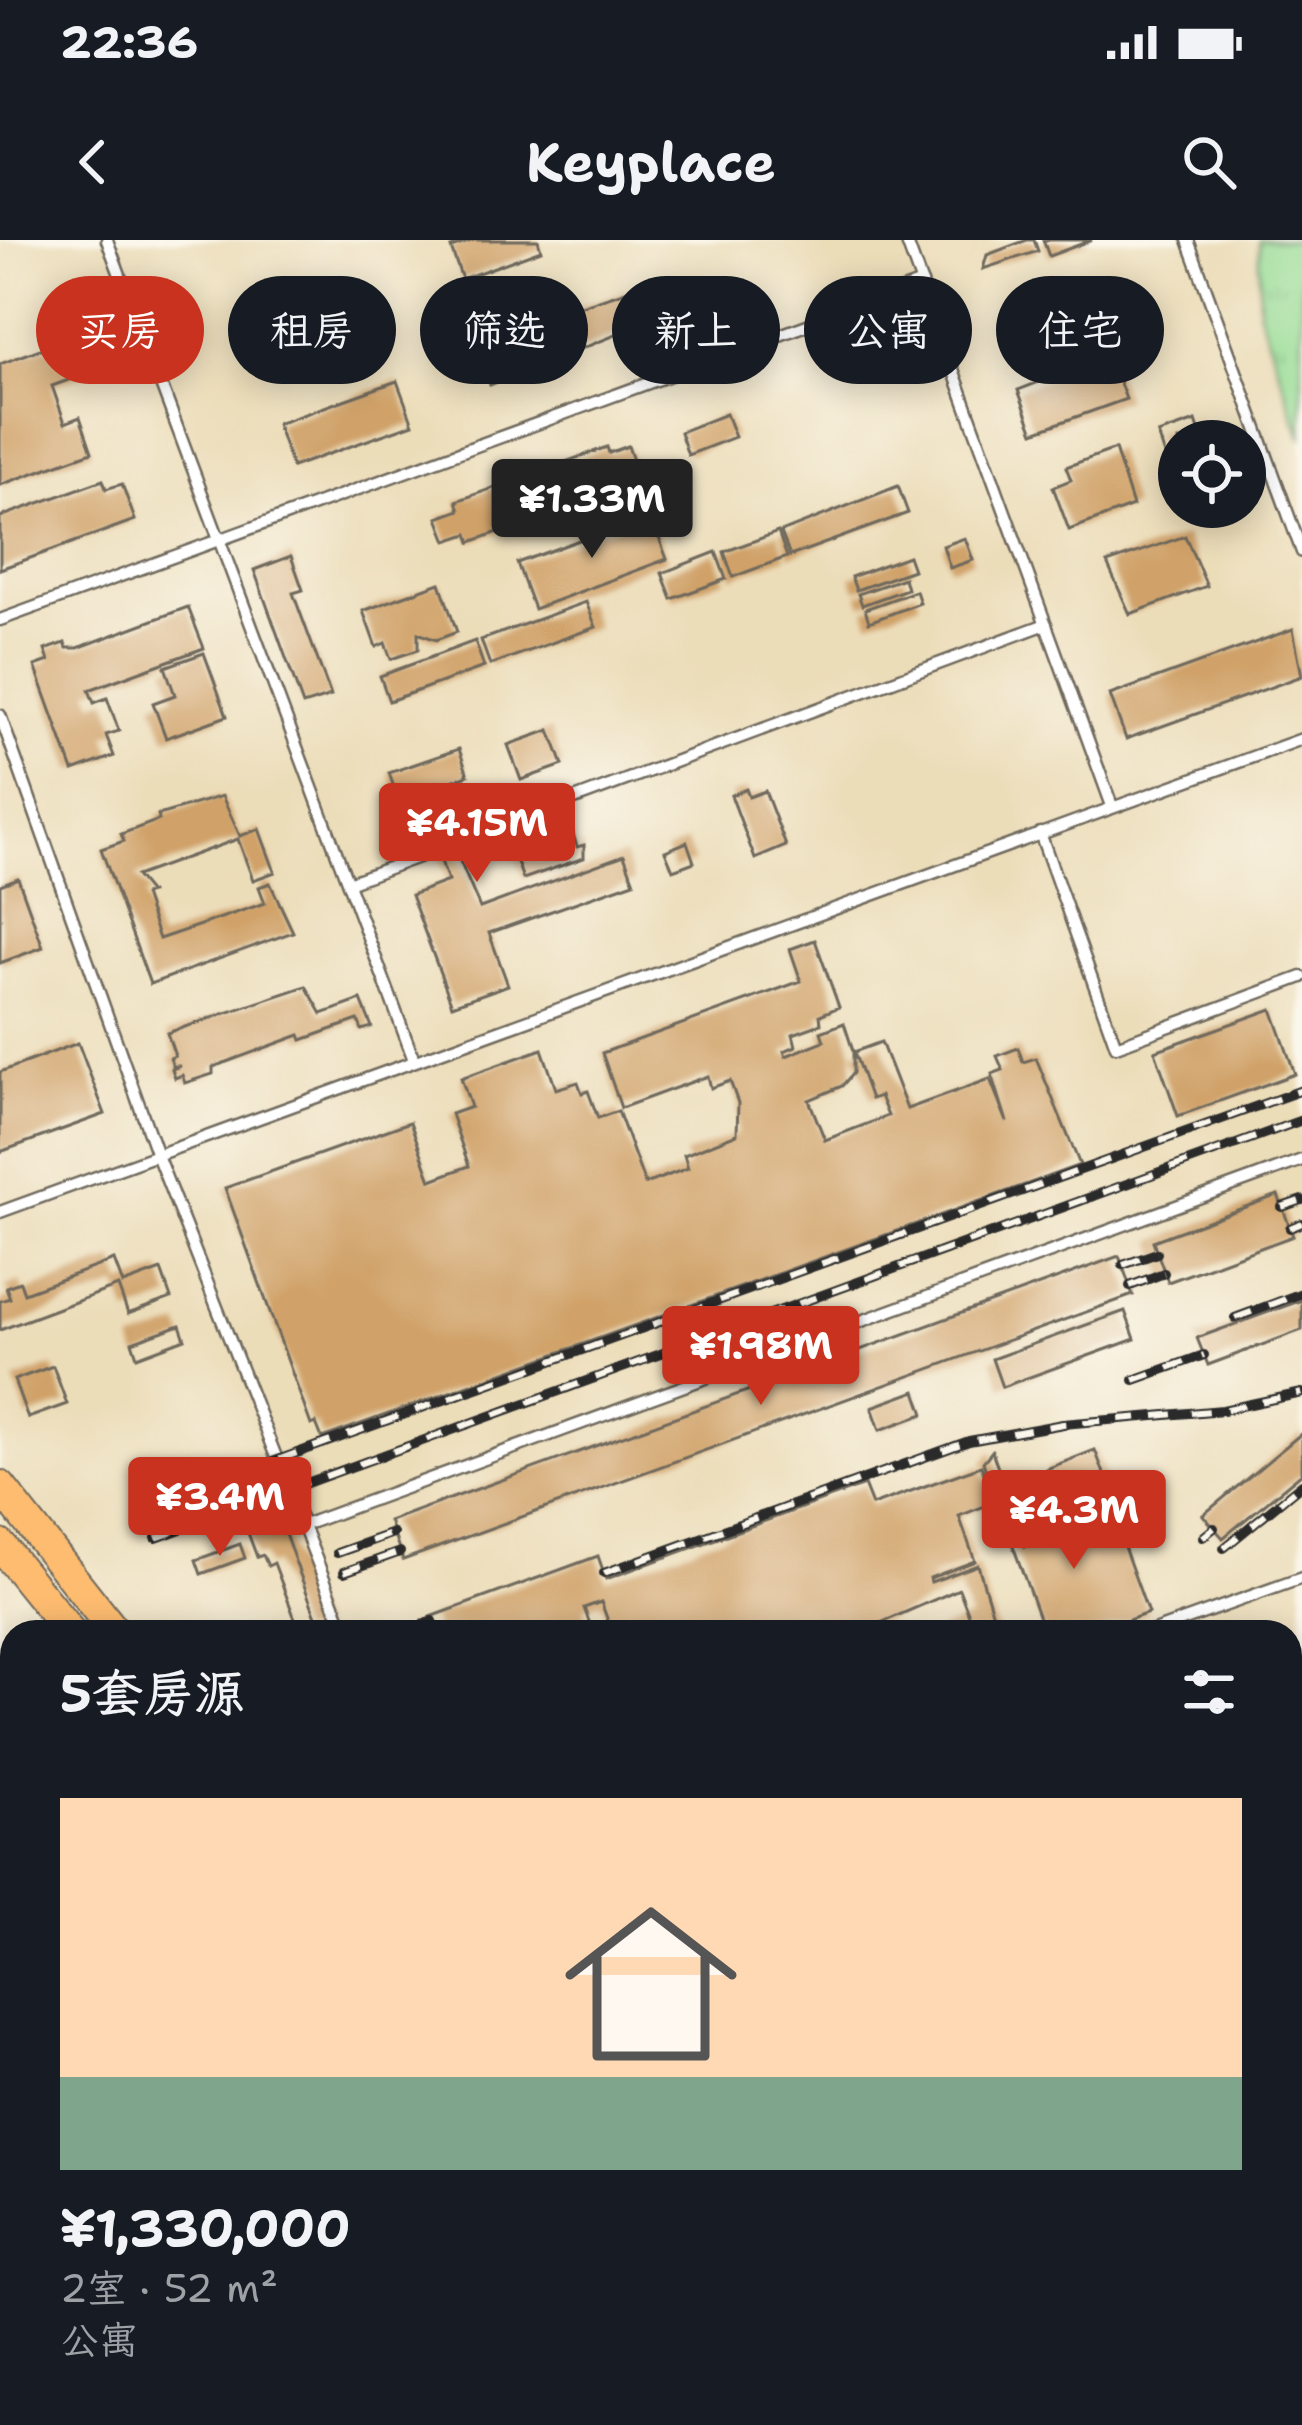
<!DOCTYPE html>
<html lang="zh">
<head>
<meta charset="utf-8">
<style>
	:root { --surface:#171b24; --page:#20242c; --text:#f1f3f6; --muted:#9ea1a6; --accent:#c8321e }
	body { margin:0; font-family:"Shantell Sans","LXGW WenKai TC",sans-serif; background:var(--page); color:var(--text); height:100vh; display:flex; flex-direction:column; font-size:45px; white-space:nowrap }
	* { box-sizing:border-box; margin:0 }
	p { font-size:39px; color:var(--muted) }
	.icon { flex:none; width:66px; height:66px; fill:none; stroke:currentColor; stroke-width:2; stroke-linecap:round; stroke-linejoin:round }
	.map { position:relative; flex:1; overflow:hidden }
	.panel { position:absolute; left:0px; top:1380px; width:1302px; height:807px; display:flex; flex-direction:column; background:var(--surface); border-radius:36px 36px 0 0; box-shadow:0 6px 30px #0003 }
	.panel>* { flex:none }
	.hud { position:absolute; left:36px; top:36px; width:1230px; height:108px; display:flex; gap:24px }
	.controls { position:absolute; left:1158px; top:180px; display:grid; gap:24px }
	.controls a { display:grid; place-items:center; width:108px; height:108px; border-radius:50%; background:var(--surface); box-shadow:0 6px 30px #0003; font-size:60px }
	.price { position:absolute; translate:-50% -102px; padding:0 27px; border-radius:12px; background:var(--accent); color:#fff; font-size:39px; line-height:78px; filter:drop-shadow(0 3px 6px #0008) }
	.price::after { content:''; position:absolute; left:50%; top:72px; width:36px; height:27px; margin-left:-18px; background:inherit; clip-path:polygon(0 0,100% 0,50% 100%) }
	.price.on { background:#222; color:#fff }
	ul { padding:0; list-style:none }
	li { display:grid; align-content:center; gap:24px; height:636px; padding:0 60px }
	li span { display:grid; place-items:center; height:372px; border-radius:0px; color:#555 }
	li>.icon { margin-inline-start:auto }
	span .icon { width:216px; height:216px; fill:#fffc; stroke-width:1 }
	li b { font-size:51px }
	h2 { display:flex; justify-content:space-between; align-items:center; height:144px; padding:0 60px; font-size:51px }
	.tag { padding:0 42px; border-radius:54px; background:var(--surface); box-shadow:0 6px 30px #0003; font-size:42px; line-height:108px }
	.tag.on { background:var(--accent); color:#fff }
	.status { display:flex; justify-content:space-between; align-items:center; height:84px; padding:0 60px; background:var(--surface); direction:ltr }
	.status svg { height:33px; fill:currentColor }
	header { display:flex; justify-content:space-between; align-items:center; height:156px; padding:0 60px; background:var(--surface); font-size:54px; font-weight:700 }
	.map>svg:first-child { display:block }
	.grass { fill:url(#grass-tufts); stroke:#618460; stroke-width:3 }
	.building { fill:#d0a269 }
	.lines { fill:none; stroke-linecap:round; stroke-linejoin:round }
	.lane-casing { stroke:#6f695d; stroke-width:15 }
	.secondary-casing { stroke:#6f695d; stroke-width:32 }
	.primary-casing { stroke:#6f695d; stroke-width:34 }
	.lane { stroke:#fff; stroke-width:10 }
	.secondary { stroke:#fee4c6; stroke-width:27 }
	.primary { stroke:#fdbc70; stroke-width:30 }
	.rail-casing { stroke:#2b2b2b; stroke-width:10 }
	.rail { stroke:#fbf7ec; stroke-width:6; stroke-dasharray:18; stroke-linecap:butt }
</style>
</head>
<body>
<div class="status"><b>22:36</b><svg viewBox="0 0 49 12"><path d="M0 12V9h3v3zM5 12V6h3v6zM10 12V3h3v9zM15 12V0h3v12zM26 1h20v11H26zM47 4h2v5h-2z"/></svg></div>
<header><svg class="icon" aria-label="back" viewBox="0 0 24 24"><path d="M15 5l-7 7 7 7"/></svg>Keyplace<svg class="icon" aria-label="search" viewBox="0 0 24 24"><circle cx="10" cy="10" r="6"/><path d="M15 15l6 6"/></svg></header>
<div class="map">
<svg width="1302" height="2185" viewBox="0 0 1302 2185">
	<defs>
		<pattern id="grass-tufts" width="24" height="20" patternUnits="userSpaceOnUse" patternTransform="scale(3)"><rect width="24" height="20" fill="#97dc95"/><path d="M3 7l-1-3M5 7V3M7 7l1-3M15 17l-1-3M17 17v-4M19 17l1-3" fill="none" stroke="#82bd81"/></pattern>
	</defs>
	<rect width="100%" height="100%" fill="#fbf7ec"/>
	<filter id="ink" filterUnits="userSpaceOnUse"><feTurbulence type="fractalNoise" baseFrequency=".00833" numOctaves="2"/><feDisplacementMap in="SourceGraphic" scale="24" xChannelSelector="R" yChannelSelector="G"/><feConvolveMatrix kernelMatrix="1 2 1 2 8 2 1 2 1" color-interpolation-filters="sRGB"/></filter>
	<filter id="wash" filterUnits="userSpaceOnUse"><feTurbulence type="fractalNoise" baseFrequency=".004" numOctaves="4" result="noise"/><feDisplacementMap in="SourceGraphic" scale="48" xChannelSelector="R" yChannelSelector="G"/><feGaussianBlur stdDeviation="2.7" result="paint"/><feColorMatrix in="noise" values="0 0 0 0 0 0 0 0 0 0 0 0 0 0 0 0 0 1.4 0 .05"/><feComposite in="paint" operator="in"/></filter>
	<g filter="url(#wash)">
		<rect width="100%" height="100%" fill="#ecddb9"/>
		<!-- grass -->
		<path class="grass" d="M 1259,0 L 1302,0 L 1302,199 L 1259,72 Z"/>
		<g id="blocks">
			<!-- building -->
			<g class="building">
				<path d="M 474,0 L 538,0 L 541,10 L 462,39 L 451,8 Z"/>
				<path d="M 1027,0 L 1034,0 L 1038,11 L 983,29 L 987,15 Z"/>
				<path d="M 1043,0 L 1092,0 L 1049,16 Z"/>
				<path d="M 504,37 L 516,71 L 477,85 L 469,65 L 456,70 L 450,55 Z"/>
				<path d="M 638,47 L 651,81 L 490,145 L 474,102 Z"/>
				<path d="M 105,85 L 119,122 L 52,146 L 65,183 L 80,177 L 92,212 L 0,245 L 0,124 Z"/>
				<path d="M 1109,115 L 1126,159 L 1034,192 L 1018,150 Z"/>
				<path d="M 397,141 L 413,184 L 292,227 L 277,184 Z"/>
				<path d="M 726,174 L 735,197 L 688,215 L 680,192 Z"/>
				<path d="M 1196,181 L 1203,201 L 1179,201 L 1178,254 L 1158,194 Z"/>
				<path d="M 628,206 L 638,235 L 620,242 L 621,247 L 471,302 L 468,294 L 447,301 L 438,278 L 460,270 L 457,261 L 607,207 L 609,213 Z"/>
				<path d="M 1115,209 L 1133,266 L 1069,290 L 1053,247 L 1071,240 L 1066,227 Z"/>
				<path d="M 103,240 L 106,249 L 122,244 L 135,280 L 0,329 L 0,277 Z"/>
				<path d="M 898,246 L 908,273 L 790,316 L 781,292 Z"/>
				<path d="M 650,274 L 667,319 L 534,369 L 517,323 Z"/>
				<path d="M 778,292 L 787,317 L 733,337 L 724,312 Z"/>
				<path d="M 1185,296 L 1207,346 L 1130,374 L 1107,323 Z"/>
				<path d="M 965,298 L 973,320 L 950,328 L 943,306 Z"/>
				<path d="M 716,312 L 726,339 L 672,359 L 662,333 Z"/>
				<path d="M 291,316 L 303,350 L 293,353 L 331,456 L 303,465 L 254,330 Z"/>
				<path d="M 908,316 L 913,330 L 856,350 L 851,337 Z"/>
				<path d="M 904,338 L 907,349 L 862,365 L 858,354 Z"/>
				<path d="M 440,343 L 457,392 L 436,400 L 418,393 L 418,410 L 391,419 L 385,403 L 376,407 L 363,371 Z"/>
				<path d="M 916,351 L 920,363 L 869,382 L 865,369 Z"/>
				<path d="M 586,362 L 596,387 L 490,425 L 481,400 Z"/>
				<path d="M 188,367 L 204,408 L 89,450 L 94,463 L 107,458 L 119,491 L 106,495 L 114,516 L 73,531 L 35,426 L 49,421 L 45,410 L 65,403 L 67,408 L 78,408 Z"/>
				<path d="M 1293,389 L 1302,436 L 1126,499 L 1110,455 Z"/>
				<path d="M 475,401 L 484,427 L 389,461 L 380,436 Z"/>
				<path d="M 204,413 L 227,476 L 166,498 L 153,463 L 175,455 L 165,427 Z"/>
				<path d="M 550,490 L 563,525 L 521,540 L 508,505 Z"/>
				<path d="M 459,509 L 468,535 L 441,545 L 443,553 L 471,544 L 476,558 L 448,573 L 452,584 L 445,586 L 480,668 L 624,615 L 634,642 L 489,693 L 508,745 L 452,765 L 411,655 L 448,641 L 430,590 L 411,597 L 401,568 L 419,562 L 416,553 L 398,559 L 389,533 Z"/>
				<path d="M 746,549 L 749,557 L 765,551 L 786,606 L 755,619 L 731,555 Z"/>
				<path d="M 222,556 L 240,596 L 259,589 L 275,632 L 253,640 L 238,599 L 136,636 L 150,653 L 144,655 L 159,699 L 265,663 L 259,647 L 270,643 L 293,692 L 150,744 L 101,609 L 124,601 L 121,594 L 159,580 L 158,575 Z"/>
				<path d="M 572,590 L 577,607 L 584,605 L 584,618 L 523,639 L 512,608 Z"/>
				<path d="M 687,602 L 694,622 L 673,630 L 665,611 Z"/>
				<path d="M 18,638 L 43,707 L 0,723 L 0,645 Z"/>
				<path d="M 815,700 L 839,767 L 820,775 L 821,784 L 793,794 L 796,806 L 784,811 L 786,816 L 824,801 L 821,792 L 844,783 L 853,811 L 853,833 L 842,846 L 809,860 L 825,900 L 888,876 L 880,856 L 871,859 L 854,812 L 881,802 L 907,869 L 990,839 L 1007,882 L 992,834 L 1003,830 L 997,816 L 1018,808 L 1023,822 L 1036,818 L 1080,925 L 322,1198 L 316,1183 L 311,1185 L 225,948 L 410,882 L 431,940 L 469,926 L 451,874 L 471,867 L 461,838 L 542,809 L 556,849 L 578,842 L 582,853 L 588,851 L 598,878 L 618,871 L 645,944 L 688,928 L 684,915 L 737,894 L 738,863 L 730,841 L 711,848 L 708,836 L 621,868 L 602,813 L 801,741 L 790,709 Z"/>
				<path d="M 306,746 L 322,774 L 361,760 L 372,787 L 362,790 L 358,780 L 302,800 L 300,795 L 213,827 L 213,834 L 185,843 L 182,835 L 175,838 L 172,829 L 180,826 L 173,826 L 170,818 L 175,816 L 167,793 Z"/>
				<path d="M 1272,769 L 1295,834 L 1178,876 L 1155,811 Z"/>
				<path d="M 78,803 L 105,874 L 0,912 L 0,832 Z"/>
				<path d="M 1278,955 L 1293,996 L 1168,1042 L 1153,1001 Z"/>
				<path d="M 1119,1016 L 1133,1055 L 403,1320 L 389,1281 Z"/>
				<path d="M 114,1020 L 123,1044 L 161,1030 L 171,1058 L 128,1074 L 118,1046 L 0,1090 L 0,1061 L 10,1058 L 6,1047 L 20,1042 L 24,1053 Z"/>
				<path d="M 1302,1060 L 1302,1090 L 1208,1125 L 1197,1098 Z"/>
				<path d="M 1125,1071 L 1135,1099 L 1002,1147 L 992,1119 Z"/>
				<path d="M 180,1085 L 185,1099 L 137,1117 L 132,1102 Z"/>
				<path d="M 53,1126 L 67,1164 L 28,1178 L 14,1140 Z"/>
				<path d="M 916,1151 L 924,1174 L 880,1190 L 872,1167 Z"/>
				<path d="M 1302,1193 L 1302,1233 L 1223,1298 L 1203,1275 Z"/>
				<path d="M 1095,1210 L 1107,1241 L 1057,1259 L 1046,1229 Z"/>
				<path d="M 992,1211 L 1025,1306 L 1112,1274 L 1148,1373 L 1096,1392 L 1044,1392 L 983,1222 Z"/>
				<path d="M 981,1226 L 995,1262 L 959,1276 L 975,1321 L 930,1338 L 931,1342 L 978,1325 L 998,1392 L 933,1392 L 970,1378 L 959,1349 L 860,1392 L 612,1392 L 601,1362 L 584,1368 L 593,1392 L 437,1392 L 431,1377 L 598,1316 L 606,1339 L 864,1245 L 872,1265 Z"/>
				<path d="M 280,1281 L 307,1353 L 322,1392 L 300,1392 L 274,1323 L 268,1326 L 263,1315 L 257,1317 L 248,1293 Z"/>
				<path d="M 240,1304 L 245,1318 L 201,1334 L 196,1320 Z"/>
				<path d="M 209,2175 L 300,2175 L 275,2185 L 214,2185 Z"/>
				<path d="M 341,2175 L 404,2175 L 379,2185 L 345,2185 Z"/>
				<path d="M 941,2175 L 1004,2175 L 993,2185 L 950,2185 Z"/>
			</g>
		</g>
	</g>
	<g filter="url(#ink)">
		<use href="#blocks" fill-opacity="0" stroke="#6f695d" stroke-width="3"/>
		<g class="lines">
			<!-- lane casing -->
			<g class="lane-casing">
				<g id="lane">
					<path d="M 107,0 L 414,820"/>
					<path d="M 906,0 L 1112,566"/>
					<path d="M 1188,0 L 1302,312"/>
					<path d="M 0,380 L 922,43"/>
					<path d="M 0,475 L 157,915 L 345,1392"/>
					<path d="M 1040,593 L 1116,806 L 1302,737"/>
					<path d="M 348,643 L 1046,384"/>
					<path d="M 0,972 L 1302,499"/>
					<path d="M 301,1286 L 1302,920"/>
					<path d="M 1151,1392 L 1302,1338"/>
					<path d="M 1290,1678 L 1302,1668"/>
					<path d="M 1290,1892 L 1302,1905"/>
					<path d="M 700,2175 L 701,2185"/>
					<path d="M 862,2175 L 871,2185"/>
					<path d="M 1178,2175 L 1187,2185"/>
					<path d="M 877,2185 L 889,2175"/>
				</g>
			</g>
			<!-- secondary casing -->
			<g class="secondary-casing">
				<g id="secondary">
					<path d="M 0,1623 L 12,1619"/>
					<path d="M 0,1660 L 12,1657"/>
				</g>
			</g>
			<!-- primary casing -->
			<g class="primary-casing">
				<g id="primary">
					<path d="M 0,1246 L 115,1392"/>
					<path d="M 0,1305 L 70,1392"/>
					<path d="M 552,2175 L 556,2185"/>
					<path d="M 588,2175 L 591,2185"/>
				</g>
			</g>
			<!-- lane -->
			<use href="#lane" class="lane"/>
			<!-- secondary -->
			<use href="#secondary" class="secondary"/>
			<!-- primary -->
			<use href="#primary" class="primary"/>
			<!-- rail casing -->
			<g class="rail-casing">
				<g id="rail">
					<path d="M 1282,967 L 1302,960"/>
					<path d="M 1290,988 L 1302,983"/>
					<path d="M 1123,1025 L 1157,1013"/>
					<path d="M 1130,1046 L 1164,1033"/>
					<path d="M 1235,1078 L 1302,1053"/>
					<path d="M 1134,1140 L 1204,1115"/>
					<path d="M 178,1256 L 1302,850"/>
					<path d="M 1203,1297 L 1214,1288"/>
					<path d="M 156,1298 L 1302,880"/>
					<path d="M 1224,1308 L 1302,1244"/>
					<path d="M 337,1313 L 393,1293"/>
					<path d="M 344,1332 L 400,1312"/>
					<path d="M 604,1333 L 969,1201 L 1063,1184 L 1223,1170 L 1302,1153"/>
					<path d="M 404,1392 L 433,1381"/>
				</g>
			</g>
			<!-- rail -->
			<use href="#rail" class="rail"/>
		</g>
	</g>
</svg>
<div class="controls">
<a><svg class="icon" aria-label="locate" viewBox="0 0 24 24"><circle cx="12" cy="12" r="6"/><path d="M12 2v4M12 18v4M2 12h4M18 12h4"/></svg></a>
</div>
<b class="price on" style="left:592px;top:321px">¥1.33M</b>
<b class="price" style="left:477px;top:645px">¥4.15M</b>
<b class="price" style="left:761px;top:1168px">¥1.98M</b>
<b class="price" style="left:220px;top:1319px">¥3.4M</b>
<b class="price" style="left:1074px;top:1332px">¥4.3M</b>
<div class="hud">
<a class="tag on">买房</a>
<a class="tag">租房</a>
<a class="tag">筛选</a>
<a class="tag">新上</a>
<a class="tag">公寓</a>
<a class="tag">住宅</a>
</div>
<section class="panel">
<h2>5套房源<svg class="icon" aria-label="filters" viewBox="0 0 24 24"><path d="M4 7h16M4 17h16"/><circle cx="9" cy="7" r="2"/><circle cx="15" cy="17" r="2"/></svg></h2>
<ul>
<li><span style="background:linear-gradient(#ffd9b3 75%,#7fa58c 0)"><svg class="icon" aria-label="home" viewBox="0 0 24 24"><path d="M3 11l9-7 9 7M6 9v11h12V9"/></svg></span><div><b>¥1,330,000</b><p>2室 · 52 m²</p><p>公寓</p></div></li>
</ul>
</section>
</div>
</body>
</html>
